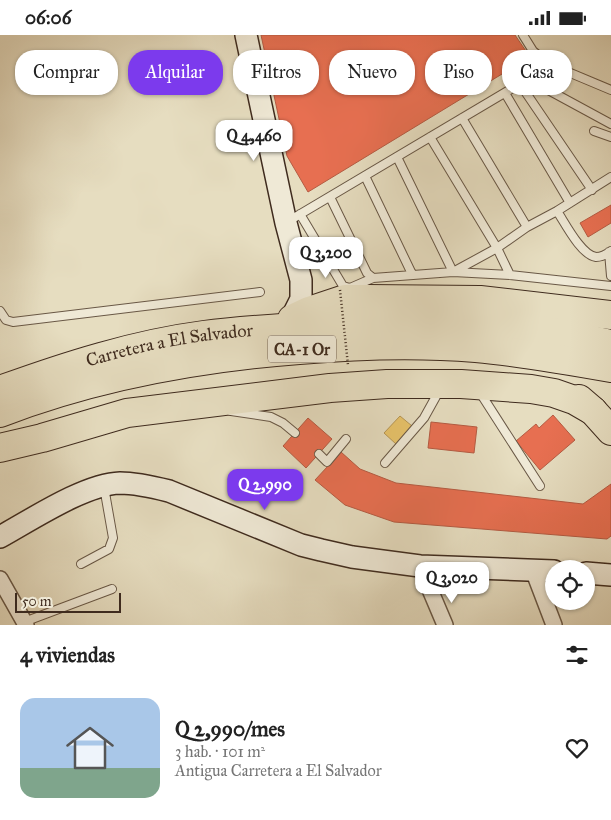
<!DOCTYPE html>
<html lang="es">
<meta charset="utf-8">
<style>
:root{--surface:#fff;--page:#f2f2f2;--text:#222;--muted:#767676;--line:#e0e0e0;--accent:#7c3aed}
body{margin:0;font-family:"IM FELL Great Primer",serif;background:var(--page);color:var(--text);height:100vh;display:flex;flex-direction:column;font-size:19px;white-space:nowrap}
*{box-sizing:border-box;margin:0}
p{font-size:16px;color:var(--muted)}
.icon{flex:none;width:28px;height:28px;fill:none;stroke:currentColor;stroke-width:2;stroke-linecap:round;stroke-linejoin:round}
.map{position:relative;height:590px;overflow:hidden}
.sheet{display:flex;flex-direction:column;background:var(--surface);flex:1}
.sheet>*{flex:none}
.banner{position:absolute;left:15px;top:15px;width:581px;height:45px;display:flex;gap:10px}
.fabs{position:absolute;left:545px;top:525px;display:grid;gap:10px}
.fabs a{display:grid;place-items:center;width:50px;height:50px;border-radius:50%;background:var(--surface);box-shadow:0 1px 4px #0004;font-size:25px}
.scale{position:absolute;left:15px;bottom:12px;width:106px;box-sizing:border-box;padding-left:5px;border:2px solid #3f2b1e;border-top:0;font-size:14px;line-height:18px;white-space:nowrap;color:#3f2b1e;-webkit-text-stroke:4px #efe9d6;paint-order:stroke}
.price{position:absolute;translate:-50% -42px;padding:0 11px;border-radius:10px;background:#fff;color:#222;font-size:16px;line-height:32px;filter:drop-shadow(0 1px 2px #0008)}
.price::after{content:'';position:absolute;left:50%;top:30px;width:15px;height:11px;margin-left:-8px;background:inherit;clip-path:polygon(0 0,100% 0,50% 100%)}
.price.selected{background:var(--accent);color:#fff}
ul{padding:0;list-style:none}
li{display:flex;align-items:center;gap:15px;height:125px;padding:0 20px}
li+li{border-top:1px solid var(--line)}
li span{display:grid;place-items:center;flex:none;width:140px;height:100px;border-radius:15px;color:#555}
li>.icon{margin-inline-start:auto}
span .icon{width:60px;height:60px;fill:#fffc;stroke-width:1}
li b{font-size:21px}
h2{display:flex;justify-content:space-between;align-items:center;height:60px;padding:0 20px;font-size:21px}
.pill{padding:0 18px;border-radius:20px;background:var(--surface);box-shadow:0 1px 4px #0004;font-size:18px;line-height:45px}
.pill.selected{background:var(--accent);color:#fff}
.status{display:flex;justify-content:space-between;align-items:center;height:35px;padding:0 25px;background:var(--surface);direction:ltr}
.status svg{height:14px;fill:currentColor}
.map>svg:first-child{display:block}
.homes{fill:#e9c46a;stroke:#b69653}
.shops{fill:#e76f51;stroke:#b55b42}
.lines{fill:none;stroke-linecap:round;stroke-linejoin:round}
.lane-casing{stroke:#695846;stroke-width:10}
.street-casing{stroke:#695846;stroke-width:18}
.secondary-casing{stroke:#3f2b1e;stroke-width:24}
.highway-casing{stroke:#3f2b1e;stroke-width:30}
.lane{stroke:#efe9d6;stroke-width:8}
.street{stroke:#efe9d6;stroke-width:15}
.secondary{stroke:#efe9d6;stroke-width:21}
.highway{stroke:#e6ddc0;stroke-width:28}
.path-bridge{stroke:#3f2b1e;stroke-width:2.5;stroke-dasharray:1 2.5;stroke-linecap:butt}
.labels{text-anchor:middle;stroke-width:5;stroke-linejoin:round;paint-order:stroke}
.shield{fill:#efe9d6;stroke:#746455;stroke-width:1}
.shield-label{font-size:16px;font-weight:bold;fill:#3f2b1e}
.street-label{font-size:18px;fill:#3f2b1e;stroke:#efe9d6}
</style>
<div class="status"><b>06:06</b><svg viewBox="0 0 49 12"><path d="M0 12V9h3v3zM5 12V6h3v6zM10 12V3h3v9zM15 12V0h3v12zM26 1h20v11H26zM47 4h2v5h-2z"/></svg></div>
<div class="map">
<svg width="611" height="590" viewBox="0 0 611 590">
<rect width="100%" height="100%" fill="#e6ddc0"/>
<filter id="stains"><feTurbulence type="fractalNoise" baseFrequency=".004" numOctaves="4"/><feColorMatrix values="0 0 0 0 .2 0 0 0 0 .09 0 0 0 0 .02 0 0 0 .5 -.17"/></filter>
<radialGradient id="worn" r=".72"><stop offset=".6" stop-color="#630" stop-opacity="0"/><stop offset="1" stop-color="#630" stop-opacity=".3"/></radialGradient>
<path class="homes" d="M400,381L412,391L396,409L384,398Z"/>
<path class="shops" d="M261,0H515L530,22L308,157L287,121Z
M611,170V188L588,202L580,188Z
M553,380L575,405L540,435L516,406L536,389L539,393Z
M308,383L332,404L306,433L283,411Z
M431,387L477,392L474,418L428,413Z
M341,417L360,434L396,448L583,469L611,449V501L607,504L394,487L345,470L315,445Z"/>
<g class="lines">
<defs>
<path id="lane" d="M523,0L533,16L549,29L611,55
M528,44L611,89
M520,49L592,155
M505,58L570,168
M462,83L527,192
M594,96L611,102
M430,102L497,213L510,240
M397,122L453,237L497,213L527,192L557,176L611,142
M365,141L412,239
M330,162L367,238L373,243L453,237L510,240L611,251
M557,176C565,188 581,220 596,222C601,222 607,219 611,216
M300,179L343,251L350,253L373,243
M287,187L538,38L549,29
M609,217L611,241
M0,276L6,285L13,287L260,257
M479,356L540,451
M231,376L271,382L283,388L295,398
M319,419L327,427L346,404
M385,428L424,383L439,356
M81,529L109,514L113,503L104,452
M24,587L112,554"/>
<path id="street" d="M420,531L445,590
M533,535L554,590
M0,544L26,590"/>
<path id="secondary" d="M246,0L286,188L301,245V264L291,284
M0,502C31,485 85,449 120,448C136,448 153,452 169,456L301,510L321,515L352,522L420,531L554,536
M586,538L611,540"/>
<g id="highway">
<path d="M292,284L309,276L345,264H367L480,265L611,280"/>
<path id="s1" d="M0,355C66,331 135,309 204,300C243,295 283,293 322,290C363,287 405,282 446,284C502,287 557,297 611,309"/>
<path d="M579,364L593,376L611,396"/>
<path d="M0,378C96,341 196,323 299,315C357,310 417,308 476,313C521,317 566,325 611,333"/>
<path d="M0,413L42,403L127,378L330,353L387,349H461L531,354L554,358L574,365L593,376"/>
</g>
</defs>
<use href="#lane" class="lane-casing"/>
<use href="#street" class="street-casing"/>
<use href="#secondary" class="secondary-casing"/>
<use href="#highway" class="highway-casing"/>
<use href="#lane" class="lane"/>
<use href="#street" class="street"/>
<use href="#secondary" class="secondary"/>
<use href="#highway" class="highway"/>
<path class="path-bridge" d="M340,255L348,330"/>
</g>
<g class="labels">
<rect class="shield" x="268" y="300.5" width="68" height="27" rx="4"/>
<g class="shield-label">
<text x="302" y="320">CA-1 Or</text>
</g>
<g class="street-label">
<text dy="6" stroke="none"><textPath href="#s1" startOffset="176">Carretera a El Salvador</textPath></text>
</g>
</g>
<rect width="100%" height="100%" filter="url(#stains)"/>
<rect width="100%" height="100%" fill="url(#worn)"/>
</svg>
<div class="fabs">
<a><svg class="icon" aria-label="locate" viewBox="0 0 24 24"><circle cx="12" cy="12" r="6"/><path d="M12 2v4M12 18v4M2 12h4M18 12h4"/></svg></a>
</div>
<div class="scale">50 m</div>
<b class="price" style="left:254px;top:127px">Q 4,460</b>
<b class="price" style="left:326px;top:244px">Q 3,200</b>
<b class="price selected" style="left:265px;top:476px">Q 2,990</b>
<b class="price" style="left:452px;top:569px">Q 3,020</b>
<div class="banner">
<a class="pill">Comprar</a>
<a class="pill selected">Alquilar</a>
<a class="pill">Filtros</a>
<a class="pill">Nuevo</a>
<a class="pill">Piso</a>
<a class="pill">Casa</a>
</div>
</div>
<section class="sheet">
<h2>4 viviendas<svg class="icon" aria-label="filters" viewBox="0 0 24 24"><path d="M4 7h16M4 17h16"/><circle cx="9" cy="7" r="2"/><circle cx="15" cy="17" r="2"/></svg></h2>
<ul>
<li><span style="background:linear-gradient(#a9c7e8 70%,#7fa58c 0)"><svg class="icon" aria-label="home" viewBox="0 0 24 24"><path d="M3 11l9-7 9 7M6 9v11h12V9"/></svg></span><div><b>Q 2,990/mes</b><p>3 hab. · 101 m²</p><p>Antigua Carretera a El Salvador</p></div><svg class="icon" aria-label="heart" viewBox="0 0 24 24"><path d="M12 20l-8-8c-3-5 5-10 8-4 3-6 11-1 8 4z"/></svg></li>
</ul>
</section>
